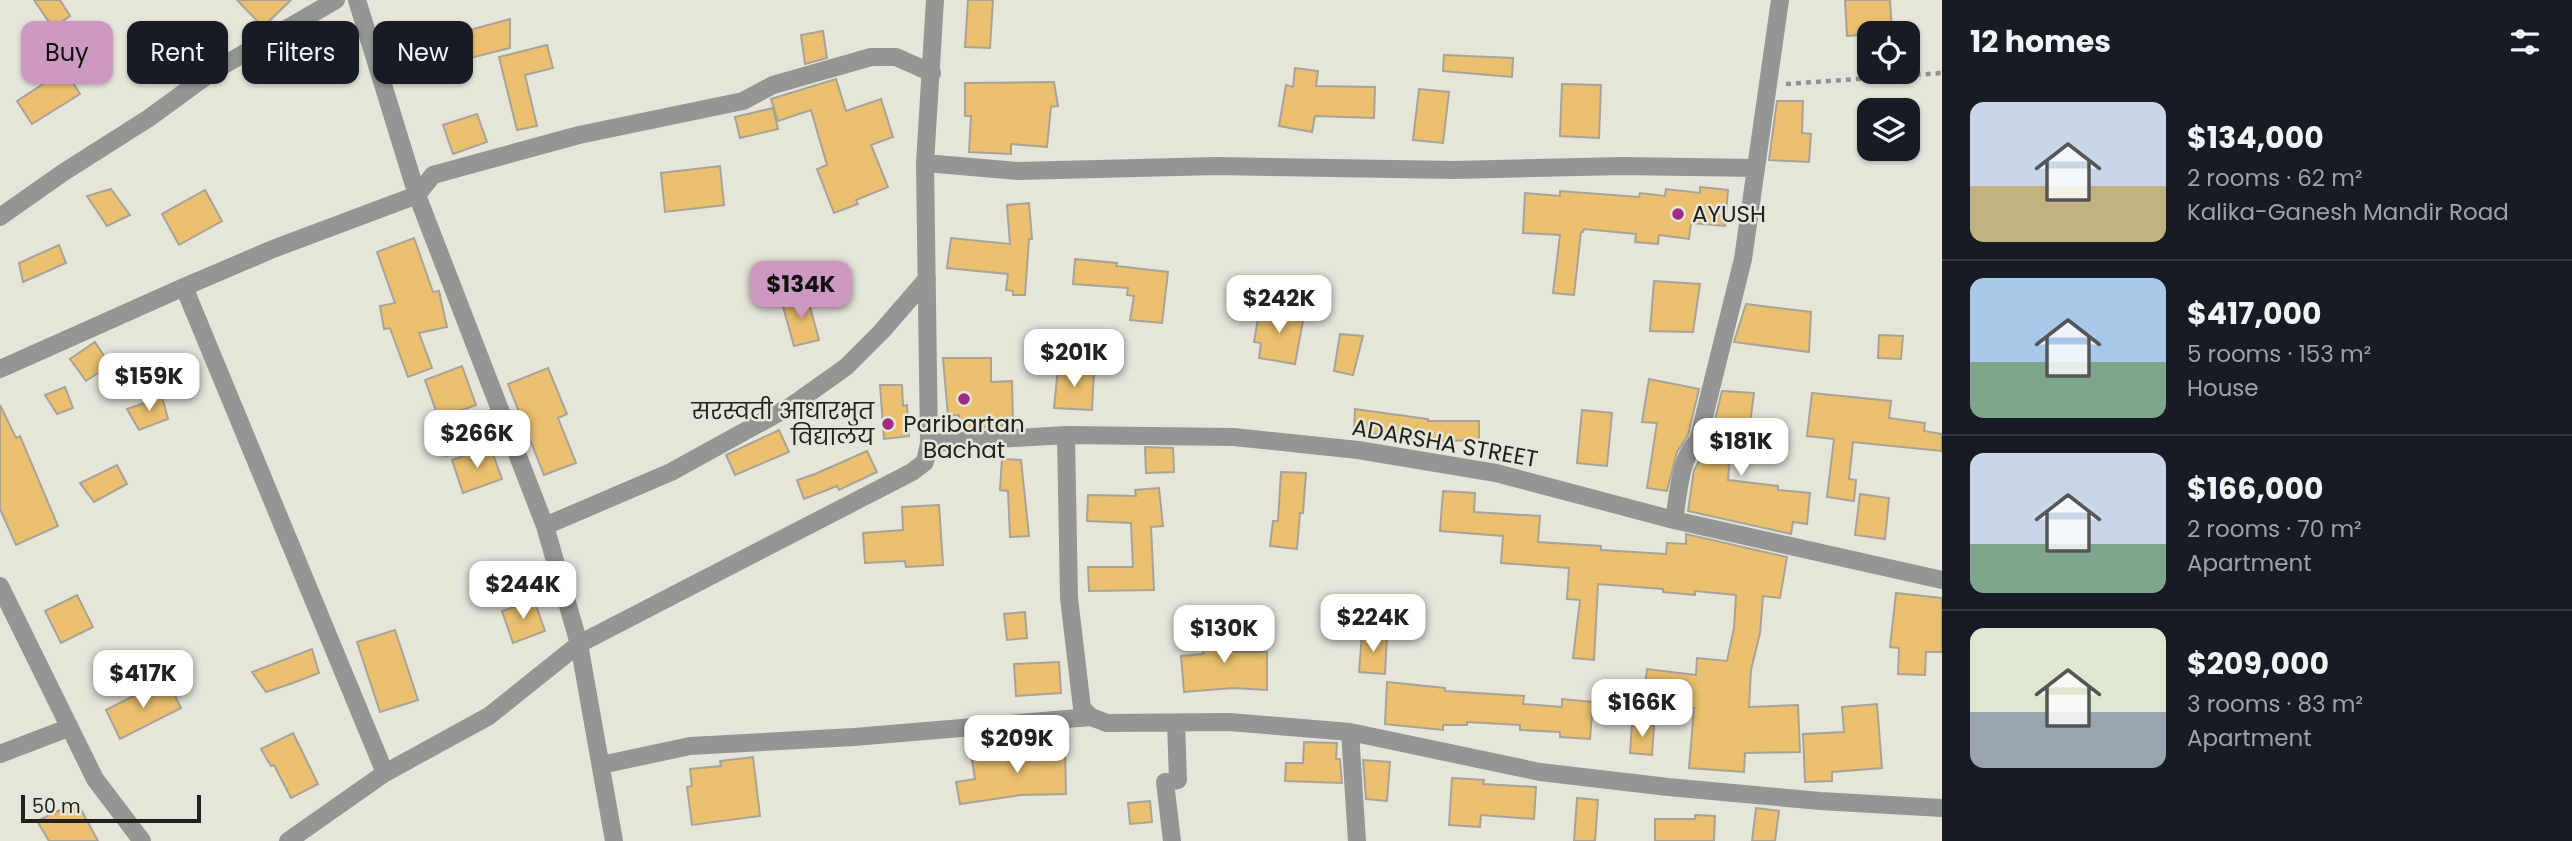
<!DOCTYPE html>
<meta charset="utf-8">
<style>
:root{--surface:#171b24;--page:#20242c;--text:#f1f3f6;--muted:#9ea1a6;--line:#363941;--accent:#cd99c3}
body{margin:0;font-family:Poppins,"Noto Sans Devanagari",sans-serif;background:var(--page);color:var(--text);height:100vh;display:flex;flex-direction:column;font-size:26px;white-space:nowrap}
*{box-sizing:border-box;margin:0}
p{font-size:23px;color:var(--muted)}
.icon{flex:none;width:38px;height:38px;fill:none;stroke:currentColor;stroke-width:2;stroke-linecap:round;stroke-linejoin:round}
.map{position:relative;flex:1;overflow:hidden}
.drawer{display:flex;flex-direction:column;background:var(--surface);width:630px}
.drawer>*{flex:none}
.guide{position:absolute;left:21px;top:21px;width:665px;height:63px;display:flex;gap:14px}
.fabs{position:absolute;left:1857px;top:21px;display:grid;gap:14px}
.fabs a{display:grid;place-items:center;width:63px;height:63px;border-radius:14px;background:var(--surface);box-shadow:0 2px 5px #0004;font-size:35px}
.scale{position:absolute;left:21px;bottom:18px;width:180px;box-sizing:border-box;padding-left:7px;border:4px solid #21211d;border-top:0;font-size:19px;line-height:24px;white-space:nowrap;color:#21211d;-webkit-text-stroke:5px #e5e5da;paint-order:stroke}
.price{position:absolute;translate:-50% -60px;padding:0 16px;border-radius:14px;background:#fff;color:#222;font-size:23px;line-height:46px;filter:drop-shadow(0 2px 4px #0008)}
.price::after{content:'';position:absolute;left:50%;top:42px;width:21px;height:16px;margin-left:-10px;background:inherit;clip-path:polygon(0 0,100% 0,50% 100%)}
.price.on{background:var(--accent);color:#111}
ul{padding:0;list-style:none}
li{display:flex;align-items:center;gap:21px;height:175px;padding:0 28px}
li+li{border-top:2px solid var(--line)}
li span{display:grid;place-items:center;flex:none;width:196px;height:140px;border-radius:14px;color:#555}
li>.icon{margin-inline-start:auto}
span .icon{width:84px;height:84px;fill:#fffc;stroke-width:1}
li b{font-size:30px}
h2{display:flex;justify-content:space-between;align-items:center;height:84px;padding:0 28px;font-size:30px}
.tag{padding:0 24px;border-radius:14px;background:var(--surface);box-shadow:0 2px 5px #0004;font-size:24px;line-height:63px}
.tag.on{background:var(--accent);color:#111}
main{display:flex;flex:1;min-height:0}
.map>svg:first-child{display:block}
.building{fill:#eac06e;stroke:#a8a298;stroke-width:2}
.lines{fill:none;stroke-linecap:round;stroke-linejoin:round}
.path{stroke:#93938b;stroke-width:4.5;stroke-dasharray:5 5;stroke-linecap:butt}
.minor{stroke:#939692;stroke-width:18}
.poi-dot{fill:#a22c85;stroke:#e5e5da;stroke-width:2.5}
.labels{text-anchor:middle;stroke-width:5;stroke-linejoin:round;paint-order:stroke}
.poi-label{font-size:23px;fill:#21211d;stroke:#e5e5da;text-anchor:start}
.street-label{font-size:23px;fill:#21211d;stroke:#e5e5da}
</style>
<main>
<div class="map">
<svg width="1942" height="841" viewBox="0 0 1942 841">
<rect width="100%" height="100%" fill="#e5e5da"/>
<path class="building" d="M34,0H60L70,16L53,28Z
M237,0H291L263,27Z
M968,0H993L990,48L965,47Z
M1845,0H1890L1892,33L1847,36Z
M510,19V48L407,74L400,49Z
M823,31L827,58L805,64L801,35Z
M547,45L553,68L525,75L537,126L517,130L499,57Z
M1444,55L1513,58L1512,77L1443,71Z
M1295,68L1318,71L1316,86L1375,87L1374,118L1315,116L1312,132L1279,126L1286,85L1293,87Z
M65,70L80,94L32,124L17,101Z
M836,79L846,111L881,99L893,137L871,145L888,187L856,200L858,204L834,213L817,169L827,165L811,110L778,121L771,99Z
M1054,82L1058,106L1051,107L1047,147L1011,144V154L969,152L971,116H965V83Z
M1562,84L1601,85L1599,138L1560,136Z
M1419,89L1449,92L1443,143L1413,140Z
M1777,101H1803L1802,133L1811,134L1809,162L1769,160Z
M773,108L778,129L740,138L735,117Z
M477,114L487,142L453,154L443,125Z
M720,166L724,205L665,212L661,173Z
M1700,187L1728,190L1725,226L1691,223L1689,239L1659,235L1658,244L1635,242L1636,234L1584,229L1583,232H1581L1574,295L1553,293L1560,235L1523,233L1525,193L1560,196V191L1639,197L1640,193L1665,196L1666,189L1700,193Z
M111,189L130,215L107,226L87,196Z
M205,190L222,221L179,245L162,214Z
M1029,203L1032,239H1029L1025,295H1013V291L1006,290L1008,274L947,268L951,238L1010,244L1007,205Z
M414,238L433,292L439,291L447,327L419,333L432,368L408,377L390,328L384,329L380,306L395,303L377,252Z
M59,245L66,263L23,282L19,263Z
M1075,259L1117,263L1116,266L1168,272L1162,323L1130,320L1134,296L1127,295L1128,288L1073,284Z
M1654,281L1700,284L1693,332L1650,331Z
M807,296L819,340L794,346L782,303Z
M1746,304L1811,312L1809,352L1734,342Z
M1260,307L1304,315L1295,364L1259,358L1261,343L1254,342Z
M1340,334L1363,336L1353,375L1334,371Z
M1879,335L1903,336L1901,359L1878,358Z
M95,342L110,365L86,381L70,359Z
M943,358H991V382L1012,381L1013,424L960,430L959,415L948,416Z
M462,366L476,405L439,419L425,380Z
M548,368L567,414L558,418L576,463L544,475L508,384Z
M1058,368L1094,370L1092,410L1054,408Z
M1649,379L1699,389L1688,435L1677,452L1667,491L1647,488L1657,423L1642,422Z
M880,385H902L903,406L907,405L909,436L884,439Z
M65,387L73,408L57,414L45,395Z
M1722,391L1754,393L1749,432L1732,430L1728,480L1778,486V490L1810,493L1807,524L1793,522L1791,534L1688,511L1694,470L1709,444Z
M1812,393L1891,401L1889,418L1925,423L1924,431L1942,434V451L1853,442L1849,479L1856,480L1854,501L1827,497L1834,439L1807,436Z
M162,397L168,419L139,430L127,409Z
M0,405L16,438L20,436L58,526L16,545L0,509Z
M1355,409L1428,419V421H1479V440L1435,441L1354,431Z
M1582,410L1612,413L1607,466L1577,463Z
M456,426L464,450L446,456L438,432Z
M779,430L789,452L735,475L726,455Z
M490,446L502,479L463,493L452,460Z
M1145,447L1173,448L1174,472L1146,473Z
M867,451L877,472L839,490L837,486L804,499L797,480L815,474Z
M1002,459L1021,460L1029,536L1010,537L1008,491L1000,490Z
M117,465L127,484L94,502L80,483Z
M1281,472L1306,473L1303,513H1300L1297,549L1270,546L1273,521H1278Z
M1159,488L1163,526L1151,527L1154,590L1089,591L1088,567H1133L1131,523L1087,521L1088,495L1136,496L1135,490Z
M1443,491L1475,493L1474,512L1540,516L1538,542L1601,546V550L1666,554L1667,543L1686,544V534L1787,557L1780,598L1763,596L1760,633L1751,670L1749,707L1798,705L1800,752L1745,753L1744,772L1689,768L1694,708L1643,703L1647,669L1696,675L1697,658L1727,661L1734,628L1736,595L1695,591V595L1663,592V589L1598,584L1594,660L1573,658L1580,600L1567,599L1569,568L1501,563L1503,536L1440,531Z
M1860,494L1889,498L1885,539L1855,535Z
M939,505L943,565L906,567L905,561L865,563L863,533L903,530L902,507Z
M537,564L547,589L517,599L504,576Z
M1896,593L1942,598V652H1926L1925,675L1898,674L1899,648L1890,647Z
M77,595L93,627L61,643L45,611Z
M534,600L545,631L513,643L502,611Z
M1025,612L1027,638L1007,640L1004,614Z
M1206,625L1236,627L1234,652H1267V690L1233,688L1184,692L1181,656L1203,654Z
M395,630L418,700L380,712L357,642Z
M1362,634L1387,636L1385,674L1359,672Z
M312,649L319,673L293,683L266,692L252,672Z
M1059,662L1061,693L1016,696L1014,664Z
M168,681L181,708L120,739L106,710L141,692L142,694Z
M1387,682L1445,688V691L1524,696L1523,704L1562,707V699L1593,702L1590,739L1560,737V732L1520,730V725L1467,722V725H1443V730L1385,724Z
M1877,704L1882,768L1832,772V781L1805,782L1803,734L1844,732L1842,707Z
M1632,724L1654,726L1652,755L1630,753Z
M293,733L318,784L291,798L274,765L271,766L261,749Z
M1304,742L1337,743L1336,759H1340L1342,783L1285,781L1286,763H1303Z
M1035,745H1065L1066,794L1021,795L960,804L956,782L975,779L972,760L1035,751Z
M753,757L760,816L692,825L687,787L692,786L690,769L721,766L720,761Z
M1363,760L1390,762L1387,801L1366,799Z
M1452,778L1484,780L1483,784L1536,787L1534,819L1481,815L1480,827L1449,825Z
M1577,798L1598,800L1595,841H1574Z
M1150,801L1152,822L1130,824L1128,803Z
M77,802L98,841H49L37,821Z
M1756,808L1779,811L1775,841H1752Z
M1695,815L1715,816L1714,841H1655V819H1695Z"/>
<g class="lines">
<path class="path" d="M1786,84L1942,73"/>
<path class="minor" d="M357,0L417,195L545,526L579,644L614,841
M925,163L1018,171L1217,166L1454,170L1622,166L1756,168
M0,217L64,172L149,118L212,72L336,0
M184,287L385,773
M0,369L184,287L273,249L417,195L433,175L579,135L743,101L773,85L871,57H896L932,73
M1066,435L1069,598L1082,708L1091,717L1107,723L1229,722L1350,732L1540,772L1668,787L1820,801L1942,808
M929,443L1066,435L1234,437L1358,450L1496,473L1674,520L1942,580
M1674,520C1678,498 1680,455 1698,441L1743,259L1780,0
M545,526L671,472L791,406L846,367L882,331L927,279
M0,586L95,779L142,841
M1350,732L1357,841
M0,754L68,728
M601,765L690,746L854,737L1091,717
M288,841L385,773L489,716L579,644L912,472L925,462L929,443L925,163L935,0
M1172,841L1165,782L1178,780L1176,723"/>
</g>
<g class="poi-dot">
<circle cx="1678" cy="214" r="7"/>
<circle cx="964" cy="399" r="7"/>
<circle cx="888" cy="424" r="7"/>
</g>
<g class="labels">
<g class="poi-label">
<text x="1692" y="222">AYUSH</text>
<text x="874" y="419" text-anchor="end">सरस्वती आधारभुत<tspan x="874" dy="26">विद्यालय</tspan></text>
<text x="964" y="432" text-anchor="middle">Paribartan<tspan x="964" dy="26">Bachat</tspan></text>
</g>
<g class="street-label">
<text transform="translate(1445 443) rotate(10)" y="8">ADARSHA STREET</text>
</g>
</g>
</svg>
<div class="fabs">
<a><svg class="icon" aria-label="locate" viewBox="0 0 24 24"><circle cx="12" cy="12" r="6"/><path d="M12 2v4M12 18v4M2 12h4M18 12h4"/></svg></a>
<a><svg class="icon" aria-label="layers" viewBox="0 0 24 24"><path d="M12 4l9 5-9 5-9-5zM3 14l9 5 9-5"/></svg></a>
</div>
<div class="scale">50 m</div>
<b class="price on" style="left:801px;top:321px">$134K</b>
<b class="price" style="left:1279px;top:335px">$242K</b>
<b class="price" style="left:1074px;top:389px">$201K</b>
<b class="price" style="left:149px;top:413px">$159K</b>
<b class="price" style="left:477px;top:470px">$266K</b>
<b class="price" style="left:1741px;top:478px">$181K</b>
<b class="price" style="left:523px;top:621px">$244K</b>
<b class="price" style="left:1373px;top:654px">$224K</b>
<b class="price" style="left:1224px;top:665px">$130K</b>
<b class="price" style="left:143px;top:710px">$417K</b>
<b class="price" style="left:1642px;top:739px">$166K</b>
<b class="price" style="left:1017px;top:775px">$209K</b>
<div class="guide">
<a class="tag on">Buy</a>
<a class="tag">Rent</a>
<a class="tag">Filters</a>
<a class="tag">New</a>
</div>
</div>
<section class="drawer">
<h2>12 homes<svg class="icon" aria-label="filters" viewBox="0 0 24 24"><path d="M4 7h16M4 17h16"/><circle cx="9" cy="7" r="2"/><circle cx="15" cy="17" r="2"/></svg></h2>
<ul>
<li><span style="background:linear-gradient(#c9d6e8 60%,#c2b280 0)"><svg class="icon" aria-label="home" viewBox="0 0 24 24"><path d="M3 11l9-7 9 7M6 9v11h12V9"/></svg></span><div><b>$134,000</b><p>2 rooms · 62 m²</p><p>Kalika-Ganesh Mandir Road</p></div></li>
<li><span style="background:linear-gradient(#a9c7e8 60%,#7fa58c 0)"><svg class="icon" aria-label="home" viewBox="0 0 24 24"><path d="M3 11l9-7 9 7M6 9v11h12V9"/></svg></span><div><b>$417,000</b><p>5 rooms · 153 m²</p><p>House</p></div></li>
<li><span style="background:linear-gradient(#c9d6e8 65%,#7fa58c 0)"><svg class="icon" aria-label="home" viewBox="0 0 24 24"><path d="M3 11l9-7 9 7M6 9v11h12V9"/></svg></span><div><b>$166,000</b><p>2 rooms · 70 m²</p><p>Apartment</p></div></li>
<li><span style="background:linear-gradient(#dfe7d0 60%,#9aa5b1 0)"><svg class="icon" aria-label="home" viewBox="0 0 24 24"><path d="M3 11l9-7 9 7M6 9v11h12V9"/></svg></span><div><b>$209,000</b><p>3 rooms · 83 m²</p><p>Apartment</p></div></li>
</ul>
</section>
</main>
